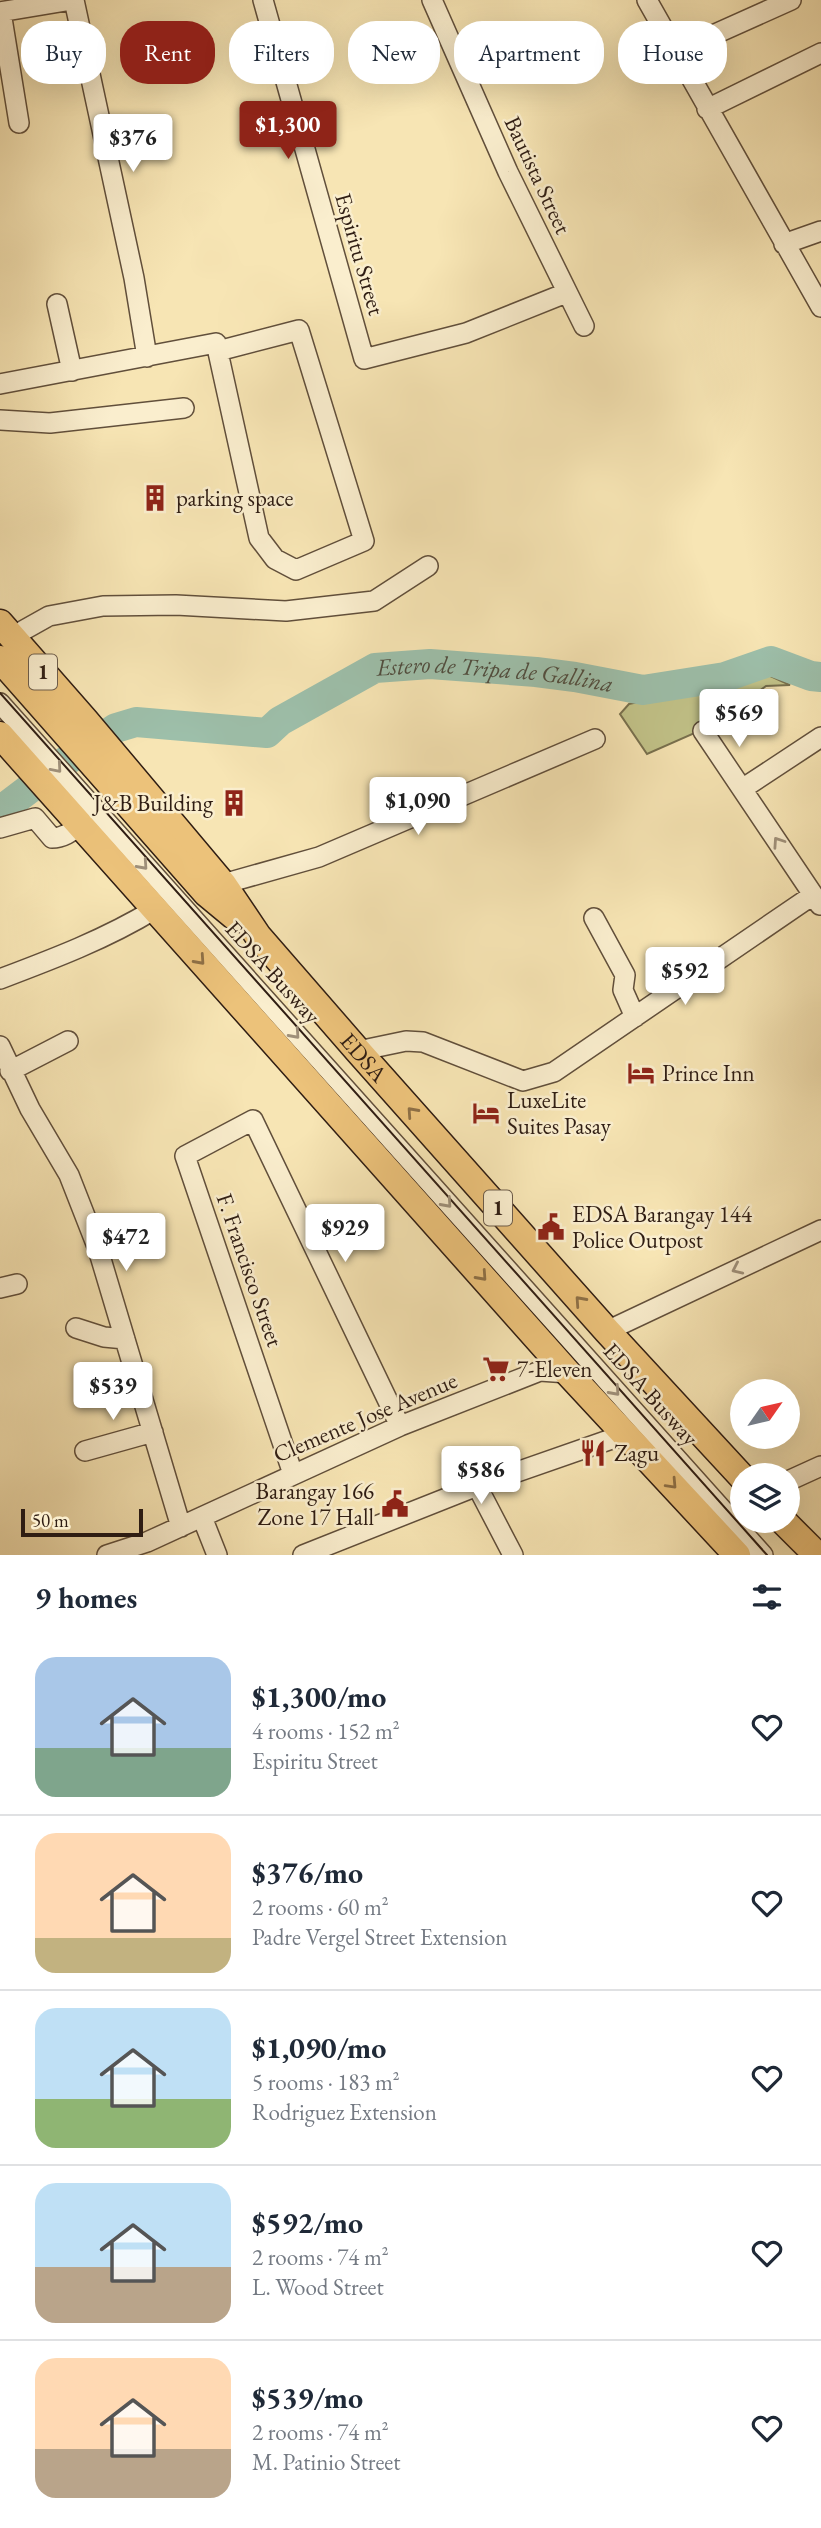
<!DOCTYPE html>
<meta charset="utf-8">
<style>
:root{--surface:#fff;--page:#f2f2f3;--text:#1f2937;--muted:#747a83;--line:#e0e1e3;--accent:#8f2418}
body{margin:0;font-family:"EB Garamond",serif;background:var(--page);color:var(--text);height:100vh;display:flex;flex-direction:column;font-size:26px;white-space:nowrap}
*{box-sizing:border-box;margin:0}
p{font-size:23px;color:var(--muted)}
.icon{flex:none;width:38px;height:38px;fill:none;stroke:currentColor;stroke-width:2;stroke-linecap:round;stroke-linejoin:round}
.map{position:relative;height:1555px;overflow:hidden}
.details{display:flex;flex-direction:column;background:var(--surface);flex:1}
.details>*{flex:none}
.hud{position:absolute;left:21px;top:21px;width:780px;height:63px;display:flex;gap:14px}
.needle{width:46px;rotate:56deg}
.tools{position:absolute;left:730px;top:1379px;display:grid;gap:14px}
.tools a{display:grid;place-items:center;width:70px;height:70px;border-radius:50%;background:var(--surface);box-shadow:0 7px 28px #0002;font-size:35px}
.scale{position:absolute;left:21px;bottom:18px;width:122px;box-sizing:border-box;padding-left:7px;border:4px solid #2f1d13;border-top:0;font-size:19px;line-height:24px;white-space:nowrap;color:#2f1d13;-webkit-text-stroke:5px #faeece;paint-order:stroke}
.price{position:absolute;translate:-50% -60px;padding:0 16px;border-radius:7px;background:#fff;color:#222;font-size:23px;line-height:46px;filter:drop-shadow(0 2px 4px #0008)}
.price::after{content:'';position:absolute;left:50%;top:42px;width:21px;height:16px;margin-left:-10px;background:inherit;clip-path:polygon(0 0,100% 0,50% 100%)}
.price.active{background:var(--accent);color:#fff}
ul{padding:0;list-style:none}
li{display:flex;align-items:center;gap:21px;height:175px;padding:0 35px}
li+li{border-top:2px solid var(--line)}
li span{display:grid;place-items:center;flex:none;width:196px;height:140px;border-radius:21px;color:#555}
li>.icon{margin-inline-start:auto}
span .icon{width:84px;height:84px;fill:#fffc;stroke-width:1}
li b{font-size:30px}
h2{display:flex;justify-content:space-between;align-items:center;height:84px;padding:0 35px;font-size:30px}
.pill{padding:0 24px;border-radius:28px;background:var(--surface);box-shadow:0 7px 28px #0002;font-size:24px;line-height:63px}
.pill.active{background:var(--accent);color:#fff}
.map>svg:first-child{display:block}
.green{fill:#c2c389;stroke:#78704e;stroke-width:2}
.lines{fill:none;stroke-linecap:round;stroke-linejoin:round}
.river{stroke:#9dbfaa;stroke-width:30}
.minor-casing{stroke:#614f3b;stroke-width:22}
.highway-casing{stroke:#2f1d13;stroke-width:29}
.minor{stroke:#faeece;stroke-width:19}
.highway{stroke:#ecc27a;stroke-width:26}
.tram{stroke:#2f1d13;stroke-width:2}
.oneway{stroke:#9f907a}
.oneway2{stroke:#8e7046}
.labels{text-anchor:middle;stroke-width:5;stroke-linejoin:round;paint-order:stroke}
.shield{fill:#faeece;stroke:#6c5c4b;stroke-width:2}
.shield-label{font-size:21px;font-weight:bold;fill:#2f1d13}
.street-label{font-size:23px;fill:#2f1d13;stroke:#faeece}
.poi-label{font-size:23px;fill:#2f1d13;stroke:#faeece;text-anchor:start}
.water-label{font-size:24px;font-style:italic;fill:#504e40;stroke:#faeece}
</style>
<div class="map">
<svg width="821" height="1555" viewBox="0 0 821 1555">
<rect width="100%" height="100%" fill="#f7e5b4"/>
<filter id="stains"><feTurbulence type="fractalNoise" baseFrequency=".00286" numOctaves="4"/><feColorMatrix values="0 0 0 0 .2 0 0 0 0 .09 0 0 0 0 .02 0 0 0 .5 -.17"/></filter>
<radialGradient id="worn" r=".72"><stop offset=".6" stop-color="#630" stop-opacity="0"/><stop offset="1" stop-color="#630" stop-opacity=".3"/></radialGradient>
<path class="green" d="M766,674L790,685L766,686L713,725L647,754L620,714L629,704Z"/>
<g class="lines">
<path class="river" id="s1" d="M0,811L66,761L116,728L136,722L267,733L280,721L375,668L430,664L536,672L575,677L643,690L725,677L771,661L811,676L821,677"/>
<defs>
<path id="minor" d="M74,0L134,278L147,357
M263,0L364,359L466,333L566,293
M432,0L508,172L584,326
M647,0L821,307
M0,12L72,0
M1,12L19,123
M675,52L791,0
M707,109L821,53
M784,244L821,231
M57,304L72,371
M0,384L216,343L259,538L275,559L296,570L364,541L299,330L218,351
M0,420L50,423L184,408
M14,639L24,630L49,616L103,606L176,605L286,611L374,601L428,566
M0,703L763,1555
M703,731L820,905
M742,789L821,737
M0,828L35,818L52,838C63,838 71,832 79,826
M223,884L319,857L595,739
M594,918L625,975L623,990L635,1017
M0,979C53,959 106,939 155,909
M0,1046L30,1109L69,1175L98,1249L181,1527
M358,1051L406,1041L423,1042L523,1081L554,1072L813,895
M10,1071L68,1041
M0,1288L17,1284
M76,1328L104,1337L125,1339
M607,1331L821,1230
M85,1451L153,1432
M293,1474L185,1156L253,1120L400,1426
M788,1481L821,1466
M477,1486L513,1555
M202,1517L217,1555
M107,1555L147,1542L400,1426L540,1371L568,1373
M303,1555L477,1486L626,1434"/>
<g id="highway">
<path id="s2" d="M0,623L85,720L223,884L258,936L358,1051L607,1331L742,1477"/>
<path d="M0,659L206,893L235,917"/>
<path d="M0,735L568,1373L737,1555"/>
<path d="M783,1521L817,1555"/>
</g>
</defs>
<use href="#minor" class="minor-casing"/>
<use href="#highway" class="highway-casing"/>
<use href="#minor" class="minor"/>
<use href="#highway" class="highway"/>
<path class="tram" d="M0,693L767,1555"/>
</g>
<defs><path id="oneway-chevron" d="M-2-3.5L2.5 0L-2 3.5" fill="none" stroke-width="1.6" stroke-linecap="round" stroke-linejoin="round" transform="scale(1.75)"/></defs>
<g class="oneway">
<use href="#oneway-chevron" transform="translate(57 768) rotate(49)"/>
<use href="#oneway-chevron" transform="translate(778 842) rotate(-124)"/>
<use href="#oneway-chevron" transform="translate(143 865) rotate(48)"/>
<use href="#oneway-chevron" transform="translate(295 1034) rotate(48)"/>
<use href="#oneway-chevron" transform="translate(447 1203) rotate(48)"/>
<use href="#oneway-chevron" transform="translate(737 1269) rotate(155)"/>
<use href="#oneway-chevron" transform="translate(615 1391) rotate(48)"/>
</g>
<g class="oneway2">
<use href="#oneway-chevron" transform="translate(200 960) rotate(48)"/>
<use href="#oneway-chevron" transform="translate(412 1112) rotate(-132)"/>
<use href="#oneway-chevron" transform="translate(482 1276) rotate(48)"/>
<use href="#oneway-chevron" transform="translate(580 1301) rotate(-132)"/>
<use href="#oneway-chevron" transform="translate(672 1484) rotate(47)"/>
</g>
<defs>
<symbol id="building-bare" viewBox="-9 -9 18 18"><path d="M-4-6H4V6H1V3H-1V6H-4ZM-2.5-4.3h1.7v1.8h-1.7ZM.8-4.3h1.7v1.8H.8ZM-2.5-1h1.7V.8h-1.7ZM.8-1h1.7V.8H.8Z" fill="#8f2418" stroke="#faeece" stroke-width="2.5" paint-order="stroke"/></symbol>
<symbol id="hotel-bare" viewBox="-9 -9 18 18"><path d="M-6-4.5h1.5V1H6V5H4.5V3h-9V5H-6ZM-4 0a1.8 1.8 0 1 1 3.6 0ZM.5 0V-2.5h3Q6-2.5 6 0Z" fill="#8f2418" stroke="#faeece" stroke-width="2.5" paint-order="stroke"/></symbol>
<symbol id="civic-bare" viewBox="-9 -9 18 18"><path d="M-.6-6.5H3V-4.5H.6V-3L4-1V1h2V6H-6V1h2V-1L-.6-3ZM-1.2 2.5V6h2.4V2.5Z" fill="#8f2418" stroke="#faeece" stroke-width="2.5" paint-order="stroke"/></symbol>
<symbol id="supermarket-bare" viewBox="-9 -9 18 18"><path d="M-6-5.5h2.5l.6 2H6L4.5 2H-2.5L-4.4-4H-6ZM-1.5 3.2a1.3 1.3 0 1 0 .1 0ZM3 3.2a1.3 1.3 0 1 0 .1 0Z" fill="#8f2418" stroke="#faeece" stroke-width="2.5" paint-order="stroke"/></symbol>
<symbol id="restaurant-bare" viewBox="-9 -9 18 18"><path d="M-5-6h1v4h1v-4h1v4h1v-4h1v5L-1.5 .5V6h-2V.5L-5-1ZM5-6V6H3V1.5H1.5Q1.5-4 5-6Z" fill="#8f2418" stroke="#faeece" stroke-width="2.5" paint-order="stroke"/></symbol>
</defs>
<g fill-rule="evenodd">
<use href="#building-bare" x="136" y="479" width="38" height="38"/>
<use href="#building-bare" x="215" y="784" width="38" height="38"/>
<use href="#hotel-bare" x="622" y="1054" width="38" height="38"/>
<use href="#hotel-bare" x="467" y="1094" width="38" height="38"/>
<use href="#civic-bare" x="532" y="1208" width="38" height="38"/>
<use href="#supermarket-bare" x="477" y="1350" width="38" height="38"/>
<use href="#restaurant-bare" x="574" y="1434" width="38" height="38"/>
<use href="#civic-bare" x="376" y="1485" width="38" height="38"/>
</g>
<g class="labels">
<g class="shield">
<rect x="29" y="654.5" width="28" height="35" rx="5"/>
<rect x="484" y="1190.5" width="28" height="35" rx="5"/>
</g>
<g class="shield-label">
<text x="43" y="679">1</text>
<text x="498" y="1215">1</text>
</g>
<g class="street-label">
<text transform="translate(538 175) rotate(65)" y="8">Bautista Street</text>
<text transform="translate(360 254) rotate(74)" y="8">Espiritu Street</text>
<text transform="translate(273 972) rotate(48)" y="8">EDSA Busway</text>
<text dy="8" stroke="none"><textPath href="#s2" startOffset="567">EDSA</textPath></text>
<text transform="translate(250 1270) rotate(71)" y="8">F. Francisco Street</text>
<text transform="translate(651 1394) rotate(48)" y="8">EDSA Busway</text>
<text transform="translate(365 1417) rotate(-23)" y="8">Clemente Jose Avenue</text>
</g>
<g class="poi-label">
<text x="176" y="506">parking space</text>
<text x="213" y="811" text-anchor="end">J&amp;B Building</text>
<text x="662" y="1081">Prince Inn</text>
<text x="507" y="1108">LuxeLite<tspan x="507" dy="26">Suites Pasay</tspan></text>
<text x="572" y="1222">EDSA Barangay 144<tspan x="572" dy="26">Police Outpost</tspan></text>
<text x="517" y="1377">7-Eleven</text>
<text x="614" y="1461">Zagu</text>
<text x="374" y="1499" text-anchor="end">Barangay 166<tspan x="374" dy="26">Zone 17 Hall</tspan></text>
</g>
<g class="water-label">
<text dy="8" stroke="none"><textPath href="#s1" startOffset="542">Estero de Tripa de Gallina</textPath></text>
</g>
</g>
<rect width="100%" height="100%" filter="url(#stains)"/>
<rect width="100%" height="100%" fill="url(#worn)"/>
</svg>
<div class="tools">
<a><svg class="needle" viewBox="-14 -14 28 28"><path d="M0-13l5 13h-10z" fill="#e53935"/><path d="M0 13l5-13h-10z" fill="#747a83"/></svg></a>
<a><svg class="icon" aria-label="layers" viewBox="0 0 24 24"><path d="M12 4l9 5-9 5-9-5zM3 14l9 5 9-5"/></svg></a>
</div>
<div class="scale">50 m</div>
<b class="price active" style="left:288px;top:161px">$1,300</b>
<b class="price" style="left:133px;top:174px">$376</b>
<b class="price" style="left:739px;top:749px">$569</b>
<b class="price" style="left:418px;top:837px">$1,090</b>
<b class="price" style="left:685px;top:1007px">$592</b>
<b class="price" style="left:345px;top:1264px">$929</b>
<b class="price" style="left:126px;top:1273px">$472</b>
<b class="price" style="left:113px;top:1422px">$539</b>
<b class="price" style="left:481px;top:1506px">$586</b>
<div class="hud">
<a class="pill">Buy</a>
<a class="pill active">Rent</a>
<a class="pill">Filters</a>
<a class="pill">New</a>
<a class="pill">Apartment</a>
<a class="pill">House</a>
</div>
</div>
<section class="details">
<h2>9 homes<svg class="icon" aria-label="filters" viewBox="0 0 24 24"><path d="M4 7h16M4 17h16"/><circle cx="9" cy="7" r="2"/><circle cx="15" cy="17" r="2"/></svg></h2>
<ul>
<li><span style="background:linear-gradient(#a9c7e8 65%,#7fa58c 0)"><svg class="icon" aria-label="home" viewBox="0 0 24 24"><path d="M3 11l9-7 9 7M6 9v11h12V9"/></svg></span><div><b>$1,300/mo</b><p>4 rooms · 152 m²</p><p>Espiritu Street</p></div><svg class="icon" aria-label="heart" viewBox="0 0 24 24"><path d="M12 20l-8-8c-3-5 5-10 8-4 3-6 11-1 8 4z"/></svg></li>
<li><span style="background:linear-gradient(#ffd9b3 75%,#c2b280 0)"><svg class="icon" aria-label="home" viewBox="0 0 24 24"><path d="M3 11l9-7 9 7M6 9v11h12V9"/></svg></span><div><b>$376/mo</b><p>2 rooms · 60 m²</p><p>Padre Vergel Street Extension</p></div><svg class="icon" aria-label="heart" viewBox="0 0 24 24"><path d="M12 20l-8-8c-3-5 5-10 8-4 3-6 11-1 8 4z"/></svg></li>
<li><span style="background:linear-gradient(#bfe0f5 65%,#8fb573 0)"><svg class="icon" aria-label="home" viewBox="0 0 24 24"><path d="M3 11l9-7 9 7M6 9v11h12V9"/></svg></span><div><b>$1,090/mo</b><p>5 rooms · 183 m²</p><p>Rodriguez Extension</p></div><svg class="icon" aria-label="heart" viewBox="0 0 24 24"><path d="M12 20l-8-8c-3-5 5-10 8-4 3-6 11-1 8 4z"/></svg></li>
<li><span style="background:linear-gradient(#bfe0f5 60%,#b9a48a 0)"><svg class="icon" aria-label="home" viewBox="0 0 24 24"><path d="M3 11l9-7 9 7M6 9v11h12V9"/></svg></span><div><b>$592/mo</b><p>2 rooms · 74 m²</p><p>L. Wood Street</p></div><svg class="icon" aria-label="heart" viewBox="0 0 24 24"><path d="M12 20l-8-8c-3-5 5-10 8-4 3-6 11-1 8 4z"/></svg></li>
<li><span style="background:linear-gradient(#ffd9b3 65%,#b9a48a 0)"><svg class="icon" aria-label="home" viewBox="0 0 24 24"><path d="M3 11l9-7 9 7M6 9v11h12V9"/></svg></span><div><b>$539/mo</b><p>2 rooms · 74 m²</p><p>M. Patinio Street</p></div><svg class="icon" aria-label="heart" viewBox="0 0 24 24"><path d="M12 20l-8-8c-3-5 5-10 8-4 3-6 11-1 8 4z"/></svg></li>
</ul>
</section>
